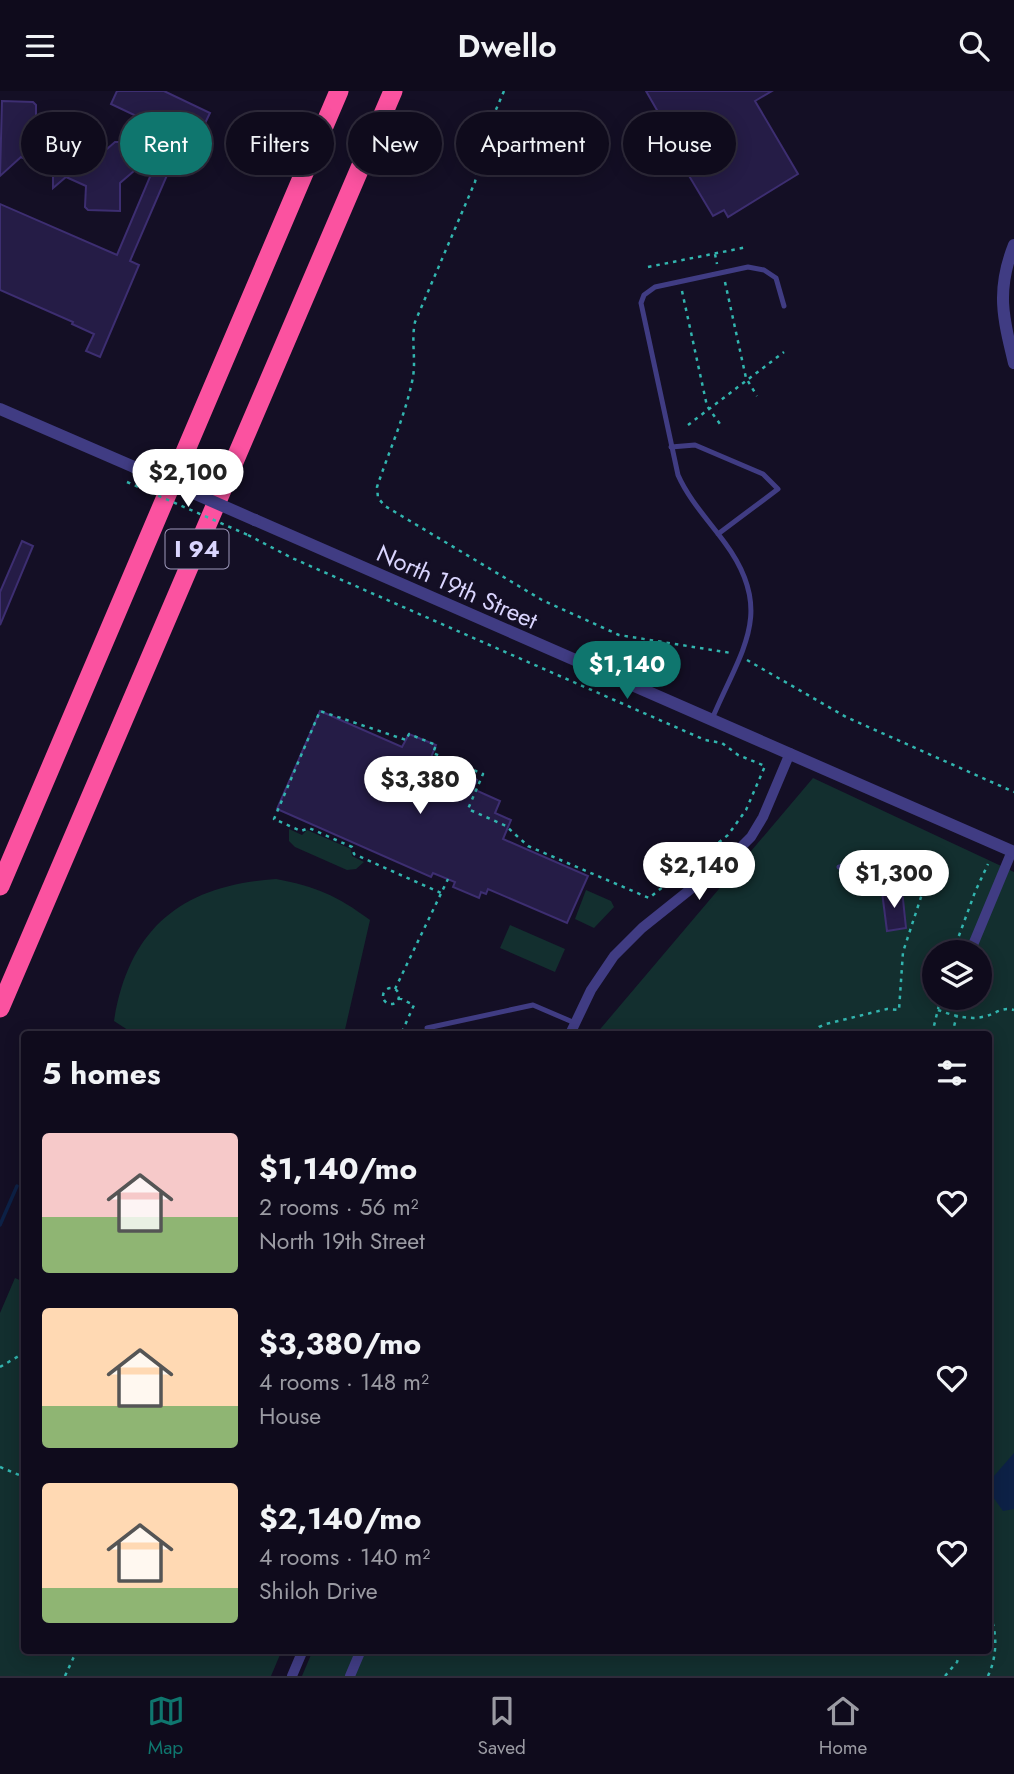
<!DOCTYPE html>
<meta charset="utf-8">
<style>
:root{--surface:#0f0b1c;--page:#1d1929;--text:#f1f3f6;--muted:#9b9ba3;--line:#2f2b3b;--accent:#0f766e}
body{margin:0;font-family:Jost,sans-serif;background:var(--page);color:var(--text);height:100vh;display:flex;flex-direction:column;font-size:26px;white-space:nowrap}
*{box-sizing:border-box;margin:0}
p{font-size:23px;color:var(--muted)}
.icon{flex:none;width:38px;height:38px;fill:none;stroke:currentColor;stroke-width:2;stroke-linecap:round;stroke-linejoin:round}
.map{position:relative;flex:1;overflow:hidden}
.side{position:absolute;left:21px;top:940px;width:971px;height:623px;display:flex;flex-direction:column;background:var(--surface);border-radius:7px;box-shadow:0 4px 18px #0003,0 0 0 2px var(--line)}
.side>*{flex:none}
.banner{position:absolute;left:21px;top:21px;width:973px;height:63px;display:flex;gap:14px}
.controls{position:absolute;left:922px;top:849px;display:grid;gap:14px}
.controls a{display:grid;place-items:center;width:70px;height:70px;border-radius:50%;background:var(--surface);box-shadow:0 4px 18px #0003,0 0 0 2px var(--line);font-size:35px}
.price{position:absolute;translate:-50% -60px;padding:0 16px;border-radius:24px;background:#fff;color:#222;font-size:23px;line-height:46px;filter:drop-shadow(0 2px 4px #0008)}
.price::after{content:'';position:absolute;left:50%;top:42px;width:21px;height:16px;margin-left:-10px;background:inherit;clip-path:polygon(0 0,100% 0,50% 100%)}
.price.active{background:var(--accent);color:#fff}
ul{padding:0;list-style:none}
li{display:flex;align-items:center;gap:21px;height:175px;padding:0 21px}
li span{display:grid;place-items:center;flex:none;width:196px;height:140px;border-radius:7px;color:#555}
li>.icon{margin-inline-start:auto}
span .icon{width:84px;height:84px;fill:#fffc;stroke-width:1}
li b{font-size:30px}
h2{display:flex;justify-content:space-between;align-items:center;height:84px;padding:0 21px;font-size:30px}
.tag{padding:0 24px;border-radius:32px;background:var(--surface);box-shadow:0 4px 18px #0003,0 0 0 2px var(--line);font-size:24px;line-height:63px}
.tag.active{background:var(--accent);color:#fff}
header{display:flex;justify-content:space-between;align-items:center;height:91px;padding:0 21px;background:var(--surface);font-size:32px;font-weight:600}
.menu{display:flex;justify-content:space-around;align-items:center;height:98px;border-top:2px solid var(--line);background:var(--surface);font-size:19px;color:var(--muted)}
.menu a{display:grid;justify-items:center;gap:4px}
.menu .active{color:var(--accent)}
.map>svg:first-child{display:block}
.green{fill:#132f2f;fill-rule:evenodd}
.water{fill:#0d2146}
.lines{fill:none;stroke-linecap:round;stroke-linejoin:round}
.stream{stroke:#0d2146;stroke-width:3.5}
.building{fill:#251c46;stroke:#3d2e71;stroke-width:2}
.path{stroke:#32b5af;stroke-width:2.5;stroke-dasharray:3.5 5;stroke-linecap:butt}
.service{stroke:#403c83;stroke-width:5}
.minor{stroke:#403c83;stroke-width:10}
.tertiary{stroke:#403c83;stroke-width:12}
.motorway{stroke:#fb52a0;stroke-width:19}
.path-bridge{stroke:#32b5af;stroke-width:2.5;stroke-dasharray:3.5 5;stroke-linecap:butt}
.tertiary-bridge{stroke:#403c83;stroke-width:12}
.labels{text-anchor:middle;stroke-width:6;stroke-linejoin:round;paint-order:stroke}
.shield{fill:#140f25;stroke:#9f9abd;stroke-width:2}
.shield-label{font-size:23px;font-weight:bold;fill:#dad5fe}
.street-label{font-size:24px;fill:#dad5fe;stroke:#140f25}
</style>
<header><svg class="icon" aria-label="menu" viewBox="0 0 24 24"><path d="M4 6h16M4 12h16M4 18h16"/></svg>Dwello<svg class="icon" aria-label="search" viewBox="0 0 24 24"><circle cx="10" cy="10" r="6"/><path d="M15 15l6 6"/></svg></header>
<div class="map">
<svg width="1014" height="1585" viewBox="0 0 1014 1585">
<rect width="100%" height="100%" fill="#140f25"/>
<path class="green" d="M813,687L1014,781V1585H302L313,1559H989V943H596ZM934,861H980V906H934Z
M289,738L302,744L307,739L351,758L352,765L364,771L356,778L347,779L295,756L289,750Z
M276,788C317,796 336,804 370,829L344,943H134L114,930C129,836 183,794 276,788Z
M586,799L611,810L614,816L594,837L575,828Z
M510,834L565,858L555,881L500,857Z
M15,1187L24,1191V1559H282L271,1585H0V1222Z"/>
<path class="water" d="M1014,1362V1418L1003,1420L993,1406L994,1385Z"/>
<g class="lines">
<path class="stream" d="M0,1134L17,1095"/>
</g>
<path class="building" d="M117,0H164L210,22L195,53L111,13Z
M646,0H772L755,10L798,83L728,126L724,119L713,125L676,63L684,59L668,31L665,33Z
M2,10L33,11L36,14V35L100,64L115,51H120L141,74L120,92V120L88,119L85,116L86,95L66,86L53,97V81L21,66L0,85Z
M160,62L174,68L130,170L139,174L100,266L86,260L94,243L72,233L73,231L0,199V113L117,164Z
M22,450L33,455L0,534V501Z
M320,620L402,656L409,643L436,654L430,669L477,689L473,698L500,710L495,722L511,729L503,748L588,785L567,832L488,798L486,803L481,801L479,807L453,796L455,791L433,782L431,786L277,718Z
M902,799L906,837L887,840L882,801Z"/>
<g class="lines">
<path class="path" d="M504,0L486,42L475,91L415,231C411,250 416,267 413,286C406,323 389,360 377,396L378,407L385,415L542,509L619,544L731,562
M715,163L717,173
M648,176L747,156
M725,191L746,287L757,305
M682,200L707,315L720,333
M688,334L784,261
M248,444L292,467L705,649L722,652L738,664L765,675L746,719L728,744L649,807L528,755L506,735L468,718L483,683L433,662L436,654L409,643L406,649L320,620L274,728L301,740L309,737L352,756L354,763L441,802
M747,569L846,626L1014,701
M953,861L975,801L988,773
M383 905a8 8 0 1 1 16 0a8 8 0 1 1-16 0Z
M395,898L448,788
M399,907L414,914L401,943
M938,919C951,924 968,929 982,926C995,924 1001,915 1014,919
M814,943L819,936L826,933L887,918L899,919L903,861L922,803L897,792L900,782
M932,943L941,906
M952,943L957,924
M0,1276L24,1262
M0,1376L24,1386
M65,1585L77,1559
M945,1585L957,1571L961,1559
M988,1585C997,1566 998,1541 989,1522"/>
<path class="service" d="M671,356L695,354L763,383L778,398L718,443
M712,628C741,559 776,521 725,452C709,430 689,409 678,384L641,212L644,204L655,196L748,176L764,179L776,187L784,215
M839,776L895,770L909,777
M427,937L533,914L575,932"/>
<path class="minor" d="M970,861L1012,760
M570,943L591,899L614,865L642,837L732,765L751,746L763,726L790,662
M292,1585L303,1559
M350,1585L361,1559"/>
<path class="tertiary" d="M1014,154C996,199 1003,227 1014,272
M0,318L134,376
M255,429C508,541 761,651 1014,761"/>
<path class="motorway" d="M0,795L339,0
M0,917L393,0"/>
<path class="path-bridge" d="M127,391L248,444"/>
<path class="tertiary-bridge" d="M134,376L255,429"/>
</g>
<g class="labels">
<rect class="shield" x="165.5" y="438.5" width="63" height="39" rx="5"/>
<g class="shield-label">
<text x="197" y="466">I 94</text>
</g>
<g class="street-label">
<text transform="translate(457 496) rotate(24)" y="8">North 19th Street</text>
</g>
</g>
</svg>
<div class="controls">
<a><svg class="icon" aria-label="layers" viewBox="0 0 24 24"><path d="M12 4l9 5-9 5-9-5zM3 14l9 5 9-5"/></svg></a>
</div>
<b class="price" style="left:188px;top:418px">$2,100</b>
<b class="price active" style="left:627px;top:610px">$1,140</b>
<b class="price" style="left:420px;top:725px">$3,380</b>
<b class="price" style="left:699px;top:811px">$2,140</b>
<b class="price" style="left:894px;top:819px">$1,300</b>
<div class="banner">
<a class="tag">Buy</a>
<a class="tag active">Rent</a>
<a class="tag">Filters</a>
<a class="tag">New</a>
<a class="tag">Apartment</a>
<a class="tag">House</a>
</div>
<section class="side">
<h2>5 homes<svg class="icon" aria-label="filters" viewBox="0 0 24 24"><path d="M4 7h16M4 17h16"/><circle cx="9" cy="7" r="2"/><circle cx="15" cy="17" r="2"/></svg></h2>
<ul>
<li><span style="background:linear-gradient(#f6c9c9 60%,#8fb573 0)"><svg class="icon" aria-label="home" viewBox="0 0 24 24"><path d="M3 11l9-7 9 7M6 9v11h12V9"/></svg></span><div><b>$1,140/mo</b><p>2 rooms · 56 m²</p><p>North 19th Street</p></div><svg class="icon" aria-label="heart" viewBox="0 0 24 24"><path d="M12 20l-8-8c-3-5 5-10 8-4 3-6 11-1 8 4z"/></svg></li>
<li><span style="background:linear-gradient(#ffd9b3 70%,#8fb573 0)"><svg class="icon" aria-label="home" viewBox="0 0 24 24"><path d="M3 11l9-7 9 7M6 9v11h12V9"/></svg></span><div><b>$3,380/mo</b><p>4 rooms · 148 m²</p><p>House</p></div><svg class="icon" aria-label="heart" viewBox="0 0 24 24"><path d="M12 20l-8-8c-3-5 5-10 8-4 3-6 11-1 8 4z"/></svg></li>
<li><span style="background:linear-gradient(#ffd9b3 75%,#8fb573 0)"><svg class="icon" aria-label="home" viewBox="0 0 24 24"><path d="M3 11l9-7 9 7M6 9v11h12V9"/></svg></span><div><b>$2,140/mo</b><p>4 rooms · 140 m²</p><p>Shiloh Drive</p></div><svg class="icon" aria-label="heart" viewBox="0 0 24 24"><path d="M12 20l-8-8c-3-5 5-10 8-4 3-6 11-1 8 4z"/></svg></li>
</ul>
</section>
</div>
<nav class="menu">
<a class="active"><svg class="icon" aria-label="map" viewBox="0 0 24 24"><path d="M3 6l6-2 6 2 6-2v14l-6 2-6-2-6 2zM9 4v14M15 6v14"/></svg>Map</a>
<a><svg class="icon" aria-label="saved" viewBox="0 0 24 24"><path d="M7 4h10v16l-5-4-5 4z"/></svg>Saved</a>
<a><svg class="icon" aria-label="home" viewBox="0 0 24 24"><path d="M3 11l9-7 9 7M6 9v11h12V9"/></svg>Home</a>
</nav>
